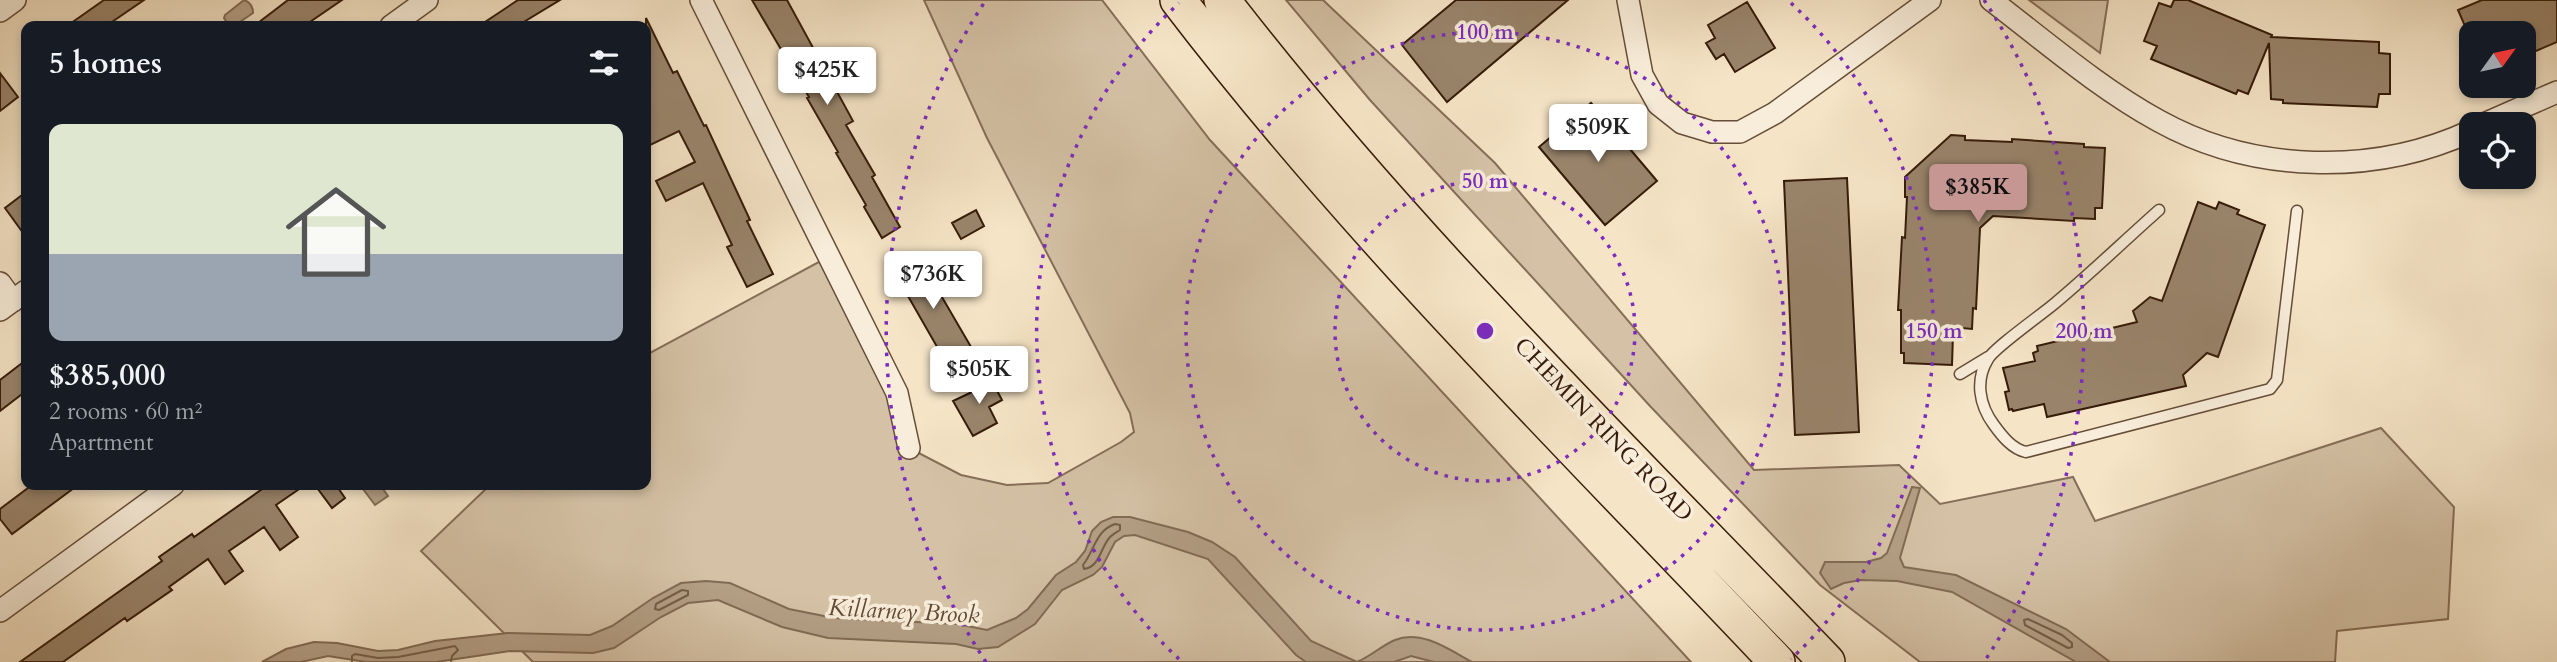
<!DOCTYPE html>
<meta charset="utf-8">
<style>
:root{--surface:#171b24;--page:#20242c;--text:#f1f3f6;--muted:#9ea1a6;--line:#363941;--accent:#c59692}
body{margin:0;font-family:Cardo,serif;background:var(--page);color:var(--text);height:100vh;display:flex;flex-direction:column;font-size:26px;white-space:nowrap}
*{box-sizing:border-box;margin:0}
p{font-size:23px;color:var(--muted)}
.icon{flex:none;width:38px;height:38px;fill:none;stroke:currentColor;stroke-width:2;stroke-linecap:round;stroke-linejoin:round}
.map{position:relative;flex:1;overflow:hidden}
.details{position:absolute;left:21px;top:21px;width:630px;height:469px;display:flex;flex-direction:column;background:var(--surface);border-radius:14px;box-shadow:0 4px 10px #0003}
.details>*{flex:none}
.needle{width:46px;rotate:57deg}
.buttons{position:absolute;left:2459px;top:21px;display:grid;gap:14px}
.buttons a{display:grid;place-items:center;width:77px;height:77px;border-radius:14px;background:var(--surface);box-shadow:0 4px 10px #0003;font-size:35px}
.price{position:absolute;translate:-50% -60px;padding:0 16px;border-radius:7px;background:#fff;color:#222;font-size:23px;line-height:46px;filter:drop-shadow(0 2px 4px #0008)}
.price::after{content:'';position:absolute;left:50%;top:42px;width:21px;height:16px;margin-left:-10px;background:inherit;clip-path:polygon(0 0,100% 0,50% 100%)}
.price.current{background:var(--accent);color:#111}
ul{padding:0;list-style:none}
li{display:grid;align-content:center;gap:14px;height:371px;padding:0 28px}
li+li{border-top:2px solid var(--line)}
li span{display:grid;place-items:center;height:217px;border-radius:14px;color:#555}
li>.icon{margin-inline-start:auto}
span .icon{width:126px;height:126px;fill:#fffc;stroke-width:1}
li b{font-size:30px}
h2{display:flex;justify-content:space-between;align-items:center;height:84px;padding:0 28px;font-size:30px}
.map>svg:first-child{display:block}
.green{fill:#d5c2a6;stroke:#866e58;stroke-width:2}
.water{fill:#b4a086;stroke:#826b54;stroke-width:2}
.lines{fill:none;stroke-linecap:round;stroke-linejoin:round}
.shore{stroke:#755e48;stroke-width:2}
.building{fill:#99846b;stroke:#361b09;stroke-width:2}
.service-casing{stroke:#664d38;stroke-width:13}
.minor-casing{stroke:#664d38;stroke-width:24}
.trunk-casing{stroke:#361b09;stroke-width:38}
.service{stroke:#f8edda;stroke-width:10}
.minor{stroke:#f8edda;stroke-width:21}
.trunk{stroke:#f5e4c6;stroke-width:35}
.ring{fill:none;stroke:#7b2cbf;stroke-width:3.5;stroke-dasharray:3.5 7}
.labels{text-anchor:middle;stroke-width:7;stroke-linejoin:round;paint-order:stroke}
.street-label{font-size:23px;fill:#361b09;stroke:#f8edda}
.water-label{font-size:24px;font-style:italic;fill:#624a35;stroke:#f8edda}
.centre{fill:#7b2cbf;stroke:#f8edda;stroke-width:3.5}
.ring-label{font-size:21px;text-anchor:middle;font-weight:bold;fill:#7b2cbf;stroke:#f8edda;stroke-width:7;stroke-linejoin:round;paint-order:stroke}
</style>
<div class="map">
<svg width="2557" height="662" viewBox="0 0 2557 662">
<rect width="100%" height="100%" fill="#f5e4c6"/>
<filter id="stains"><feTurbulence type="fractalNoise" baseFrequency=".00286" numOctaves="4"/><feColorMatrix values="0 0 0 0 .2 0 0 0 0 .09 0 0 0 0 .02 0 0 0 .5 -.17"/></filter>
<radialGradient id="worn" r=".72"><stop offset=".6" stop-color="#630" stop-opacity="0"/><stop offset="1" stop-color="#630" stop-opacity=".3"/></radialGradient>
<path class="green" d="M924,0H1102L1210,140L1691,662H533L421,551L490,485H646V355L830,256L909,448L961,475L1007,485L1048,483L1121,442L1134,432L1130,413L987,138Z
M1286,0H1323L1495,163L1754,470L1899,465L1940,504L2073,477L2095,521L2381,428L2454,507L2448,619L2337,631L2335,662H1920L1820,585L1650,406L1370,100Z
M2029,0H2108L2100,53Z"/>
<path class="water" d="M244,0C250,2 253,7 253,13L234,26L229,25L224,18L225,15Z
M360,485H380L388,496L375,505Z
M1912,487L1920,488L1900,558L1904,567L1956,575L2066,629L2110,662H2076L1952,592L1897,581L1861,580L1844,583L1831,589L1820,573L1825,562H1866L1881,558L1887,553Z
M1113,517H1130L1188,532L1212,542L1235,557L1311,641L1357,662C1371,656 1381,646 1395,640C1421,629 1450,650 1472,662H1434L1411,656L1394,662H1306L1296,655L1208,559L1135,535L1124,536L1115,542L1102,567L1093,575L1062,590L1035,624L998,647L978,649L956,644L828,638L782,627L718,600L688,603L661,617L614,648L593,653L510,651L436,662H366L328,656L301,662H262L286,649L314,642L337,643L378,651L398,650L435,641L508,633L590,635L612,626L653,598L681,583L706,581L730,583L789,609L834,618L957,624L987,630L1016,618L1028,609L1056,575L1076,562L1085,551L1092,531L1101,522Z"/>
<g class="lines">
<path class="shore" d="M1115,524L1120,525V530C1117,532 1113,534 1110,537C1100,548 1100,567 1084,569L1083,565C1095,550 1095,531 1115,524Z
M682,590L688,591V595L659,610L655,609L656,604Z
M2028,619L2062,635L2072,643V647L2068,648L2025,625L2024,620Z
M352,662V656L355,654L378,658L398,657L455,646L458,650L452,656L451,662"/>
</g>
<path class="building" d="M104,0H144L106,26H67Z
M288,0H342L304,26H254Z
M518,0H560L517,26H479Z
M752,0H787L853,121L846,125L875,175L872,177L900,227L882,238L864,207L866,205L836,153L838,152L807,98L809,97Z
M1456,0H1568L1447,102L1402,45Z
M2174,0H2188L2272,35L2271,37L2379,42V53L2390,54V94H2379L2377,107L2283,103V100L2271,99L2269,43L2248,94L2238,90L2236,94L2151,59L2157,46L2144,41L2159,3L2171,7Z
M2482,0H2557V42L2524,56V33H2468L2458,10Z
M1747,2L1775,48L1735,72L1724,54L1716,59L1706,43L1715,38L1708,25Z
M646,18L673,73L677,71L704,126L706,125L750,220L747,221L773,274L747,287L727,247L732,245L703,183L666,201L656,181L695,162L679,131L646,147Z
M0,73L18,97L0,111Z
M1591,103L1657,181L1605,225L1539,147Z
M1951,135L1965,136V140L2012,142V139L2084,144V147L2105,148L2102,208H2095V219L2074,218V221L1993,216L1980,228L1976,309L1973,308L1972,329L1962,328V335L1953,334L1952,365L1904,363V353H1901V310H1898L1902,237L1905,238L1907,197H1905V177Z
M1847,178L1859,432L1795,435L1784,181Z
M26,192V237L5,208Z
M2198,202L2216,209L2219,202L2239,210L2237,214L2265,225L2218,357L2207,353L2183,375L2186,386L2047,417L2044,404L2013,411L2012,409L2009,410L2005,392L2009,391L2003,368L2035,361L2033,353L2038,351L2037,346L2137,322L2133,311L2150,297L2162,301Z
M976,210L984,226L961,239L952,223Z
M918,256L974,352L948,366L893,270Z
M26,360V391L0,411V380Z
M990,377L1002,400L989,407L997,423L973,436L953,401L972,392L969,387Z
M32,485H78L12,534L0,519V509Z
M268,485H305L276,505L298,537L280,550L264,527L229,551L243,571L225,584L208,559L169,587L172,590L127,621L125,618L63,662H20L162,561L159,557L192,534L194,537Z
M315,485H336L345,498L332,508Z"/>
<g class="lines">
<defs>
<path id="service" d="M2159,210C2124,241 2090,274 2054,304C2041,315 1994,348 1988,359C1975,380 1979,405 1994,425C2002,436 2012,449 2026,452L2270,389L2277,380L2297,211
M1960,374L1988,357"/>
<path id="minor" d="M701,0L897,393L909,448
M1628,0L1642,75L1658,104L1682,123L1712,132H1740L1775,113L1930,0
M1991,0C2046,42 2099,88 2159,121C2253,173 2374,176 2471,131
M0,11L15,0
M391,26L427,0
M2484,124L2557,92
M0,283L13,301
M0,310L26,291
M0,611L173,485"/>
<path id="trunk" d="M1178,0C1359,237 1573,446 1777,662
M1222,0C1405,237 1620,446 1827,662"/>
</defs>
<use href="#service" class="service-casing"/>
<use href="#minor" class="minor-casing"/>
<use href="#trunk" class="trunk-casing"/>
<use href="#service" class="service"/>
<use href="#minor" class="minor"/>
<use href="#trunk" class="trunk"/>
</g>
<g class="ring">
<circle cx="1485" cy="331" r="150"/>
<circle cx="1485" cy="331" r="299"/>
<path d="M1179 659A449 449 0 0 1 1179 3M1791 3A449 449 0 0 1 1791 659"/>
<path d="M986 662A599 599 0 0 1 986 0M1984 0A599 599 0 0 1 1984 662"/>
</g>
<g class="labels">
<g class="street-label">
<text transform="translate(1604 429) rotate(46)" y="8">CHEMIN RING ROAD</text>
</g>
<g class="water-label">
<text transform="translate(904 611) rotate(3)" y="8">Killarney Brook</text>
</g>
</g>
<circle cx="1485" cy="331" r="10" class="centre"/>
<g class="ring-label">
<text x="1485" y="39">100 m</text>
<text x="1485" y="188">50 m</text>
<text x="1934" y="338">150 m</text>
<text x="2084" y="338">200 m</text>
</g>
<rect width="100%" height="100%" filter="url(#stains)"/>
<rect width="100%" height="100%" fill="url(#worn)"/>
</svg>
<div class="buttons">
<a><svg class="needle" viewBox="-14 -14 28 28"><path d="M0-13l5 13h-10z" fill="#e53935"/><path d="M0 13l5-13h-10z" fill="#9ea1a6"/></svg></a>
<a><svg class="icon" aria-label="locate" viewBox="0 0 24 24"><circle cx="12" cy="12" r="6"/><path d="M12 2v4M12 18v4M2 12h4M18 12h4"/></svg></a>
</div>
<b class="price" style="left:827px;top:107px">$425K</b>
<b class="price" style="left:1598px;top:164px">$509K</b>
<b class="price current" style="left:1978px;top:224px">$385K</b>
<b class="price" style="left:933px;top:311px">$736K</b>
<b class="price" style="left:979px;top:406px">$505K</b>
<section class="details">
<h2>5 homes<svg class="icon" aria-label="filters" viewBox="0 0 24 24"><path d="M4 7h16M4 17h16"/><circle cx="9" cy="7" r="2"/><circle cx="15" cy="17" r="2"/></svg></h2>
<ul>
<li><span style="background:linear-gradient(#dfe7d0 60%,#9aa5b1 0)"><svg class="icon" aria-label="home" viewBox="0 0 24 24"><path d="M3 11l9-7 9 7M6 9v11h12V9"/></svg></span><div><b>$385,000</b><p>2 rooms · 60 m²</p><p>Apartment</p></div></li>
</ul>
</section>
</div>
